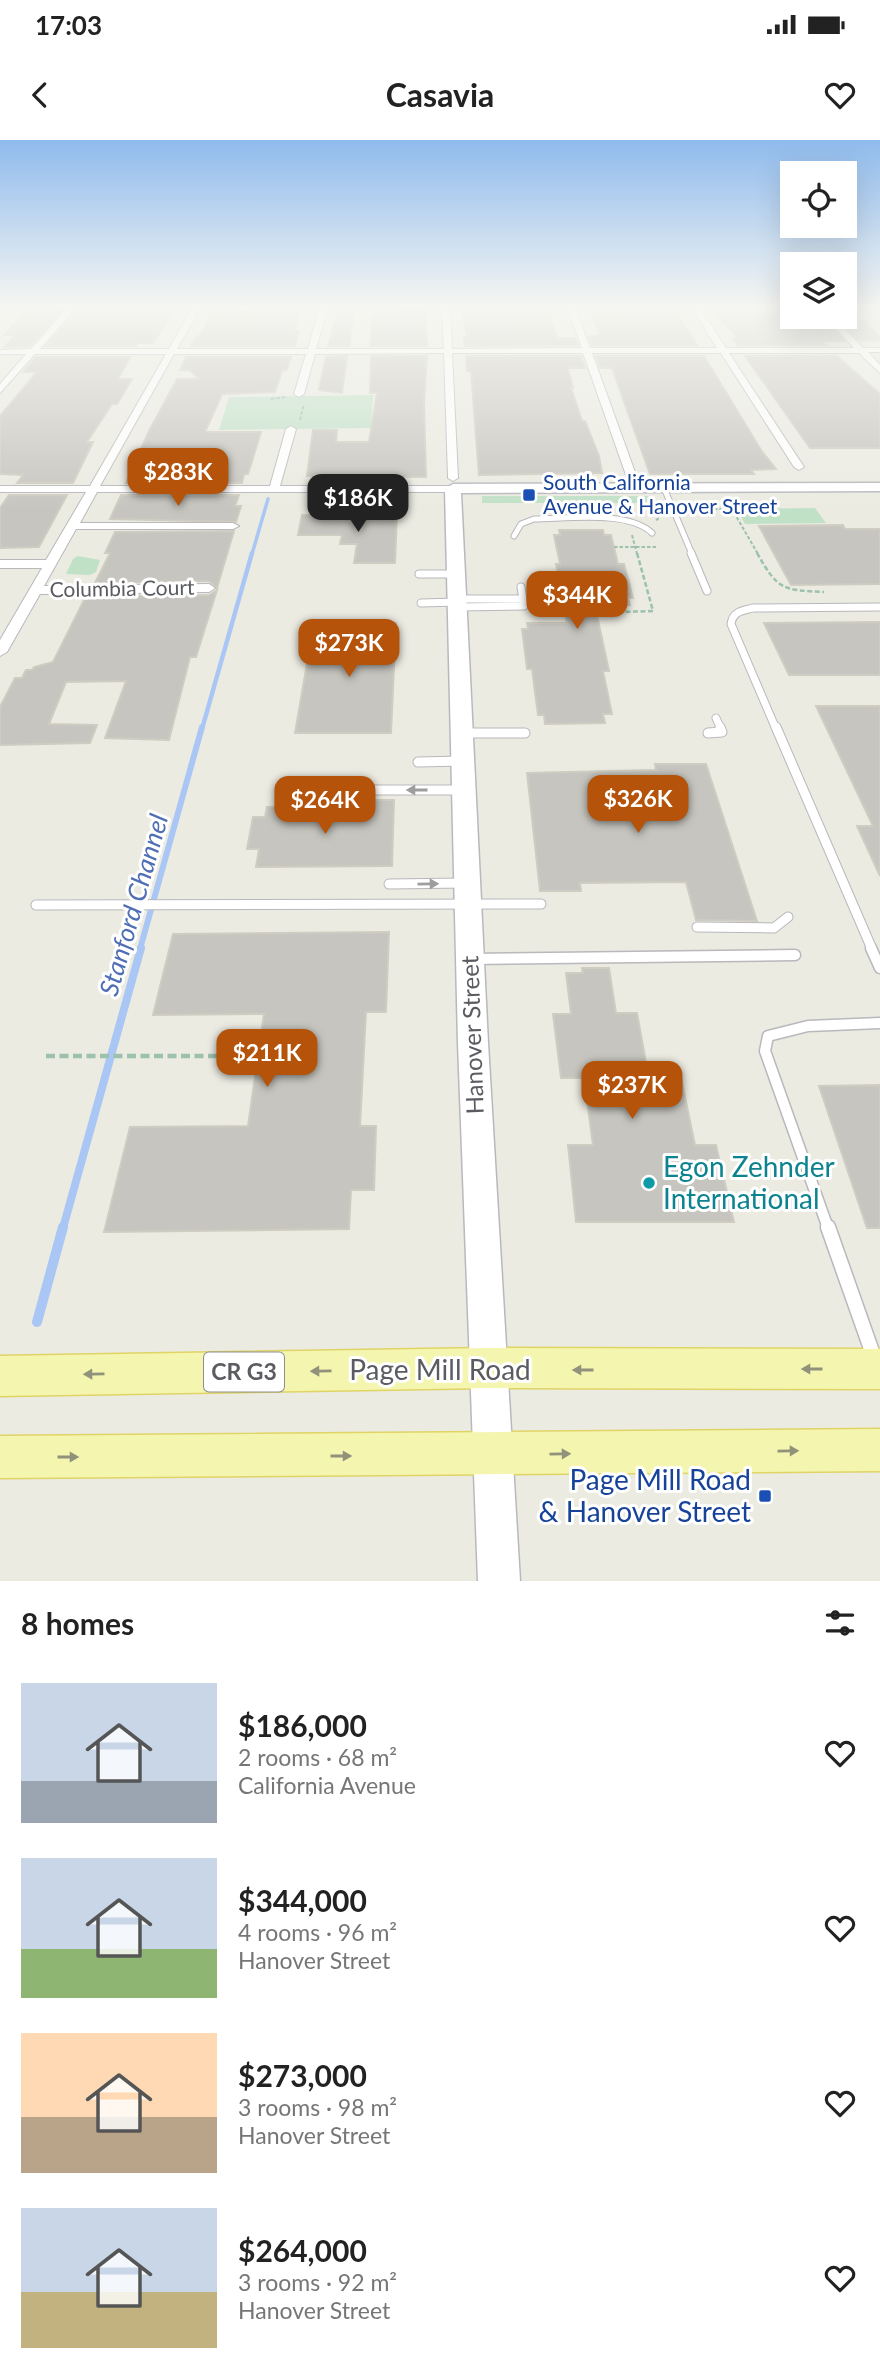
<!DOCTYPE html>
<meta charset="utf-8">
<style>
:root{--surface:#fff;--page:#f2f2f2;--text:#222;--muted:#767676;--accent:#b45309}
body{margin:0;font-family:Lato,sans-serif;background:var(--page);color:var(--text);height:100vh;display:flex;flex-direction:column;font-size:26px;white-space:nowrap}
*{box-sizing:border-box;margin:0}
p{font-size:23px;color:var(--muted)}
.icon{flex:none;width:38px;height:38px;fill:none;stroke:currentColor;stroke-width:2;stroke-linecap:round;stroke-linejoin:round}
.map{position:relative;height:1441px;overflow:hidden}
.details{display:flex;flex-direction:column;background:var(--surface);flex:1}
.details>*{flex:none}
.buttons{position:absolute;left:780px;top:21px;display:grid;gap:14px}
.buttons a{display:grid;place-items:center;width:77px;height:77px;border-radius:0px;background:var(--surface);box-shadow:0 7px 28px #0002;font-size:35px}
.price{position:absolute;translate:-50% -60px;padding:0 16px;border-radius:14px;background:var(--accent);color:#fff;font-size:23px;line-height:46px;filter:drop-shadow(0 2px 4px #0008)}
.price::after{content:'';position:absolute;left:50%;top:42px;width:21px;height:16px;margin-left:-10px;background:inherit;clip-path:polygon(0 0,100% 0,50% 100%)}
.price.selected{background:#222;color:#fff}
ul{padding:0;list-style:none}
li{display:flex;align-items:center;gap:21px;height:175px;padding:0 21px}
li span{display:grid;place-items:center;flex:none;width:196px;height:140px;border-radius:0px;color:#555}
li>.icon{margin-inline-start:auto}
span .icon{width:84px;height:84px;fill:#fffc;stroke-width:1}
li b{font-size:30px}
h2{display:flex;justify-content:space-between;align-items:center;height:84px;padding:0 21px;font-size:30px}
.status{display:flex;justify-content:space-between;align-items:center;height:49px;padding:0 35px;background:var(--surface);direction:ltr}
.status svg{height:19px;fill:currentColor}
header{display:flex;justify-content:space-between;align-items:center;height:91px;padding:0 21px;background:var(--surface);font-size:32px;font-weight:700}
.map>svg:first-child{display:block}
.green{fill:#c1e1c7}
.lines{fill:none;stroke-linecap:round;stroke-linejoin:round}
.stream-far4{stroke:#a9c6f5;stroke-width:3.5}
.stream-far3{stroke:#a9c6f5;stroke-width:4.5}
.stream-far2{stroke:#a9c6f5;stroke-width:6}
.stream-far1{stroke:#a9c6f5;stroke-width:8}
.stream{stroke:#a9c6f5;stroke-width:10}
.building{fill:#c7c5bf;stroke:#cfcdc1;stroke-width:2}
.lane-far4-casing{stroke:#b8b8bd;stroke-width:7}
.lane-far3-casing{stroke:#b8b8bd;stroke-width:9}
.lane-far2-casing{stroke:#b8b8bd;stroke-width:11}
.lane-far1-casing{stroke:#b8b8bd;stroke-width:13}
.lane-casing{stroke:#b8b8bd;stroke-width:17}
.street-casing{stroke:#b8b8bd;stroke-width:2}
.secondary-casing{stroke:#b8b9bf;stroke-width:3}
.primary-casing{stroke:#e0d466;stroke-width:3}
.path-far2{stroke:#9cc1ad;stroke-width:2;stroke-dasharray:3.5 2;stroke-linecap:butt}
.path-far1{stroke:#9cc1ad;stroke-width:2.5;stroke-dasharray:5 2.5;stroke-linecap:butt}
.path{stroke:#9cc1ad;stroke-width:4.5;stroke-dasharray:9 4.5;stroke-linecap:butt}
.lane-far4{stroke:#fff;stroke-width:5}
.lane-far3{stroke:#fff;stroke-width:7}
.lane-far2{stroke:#fff;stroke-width:9}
.lane-far1{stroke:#fff;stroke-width:10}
.lane{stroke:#fff;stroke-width:14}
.street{fill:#fff;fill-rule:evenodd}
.secondary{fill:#fff;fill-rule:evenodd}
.primary{fill:#f4f5ae;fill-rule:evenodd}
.oneway{fill:#9d9da0}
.oneway2{fill:#91927c}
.transit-dot{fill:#1a4fb4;stroke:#fff;stroke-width:2.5}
.culture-dot{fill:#0f9aa8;stroke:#fff;stroke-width:2.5}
.labels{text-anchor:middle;stroke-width:6;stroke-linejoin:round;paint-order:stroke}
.far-transit-label{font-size:21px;fill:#164399;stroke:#fff;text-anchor:start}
.far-street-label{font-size:21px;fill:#5b5c61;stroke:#fff}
.shield{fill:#fff;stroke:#8c8d90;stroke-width:2}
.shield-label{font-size:23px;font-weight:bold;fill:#5b5c61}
.street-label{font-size:24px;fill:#5b5c61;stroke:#fff}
.water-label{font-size:26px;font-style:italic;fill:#4f6eb4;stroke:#fff}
.near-culture-label{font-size:28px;fill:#0d838f;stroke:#fff;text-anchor:start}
.near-street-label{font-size:28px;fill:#5b5c61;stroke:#fff}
.near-transit-label{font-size:28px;fill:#164399;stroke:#fff;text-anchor:end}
</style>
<div class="status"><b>17:03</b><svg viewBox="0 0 49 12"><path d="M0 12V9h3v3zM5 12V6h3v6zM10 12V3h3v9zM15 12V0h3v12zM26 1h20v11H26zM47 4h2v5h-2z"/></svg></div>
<header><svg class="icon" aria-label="back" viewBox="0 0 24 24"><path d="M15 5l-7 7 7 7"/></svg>Casavia<svg class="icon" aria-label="heart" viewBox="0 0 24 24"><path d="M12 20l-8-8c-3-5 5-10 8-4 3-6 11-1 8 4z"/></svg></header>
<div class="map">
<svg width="880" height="1441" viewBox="0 0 880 1441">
<rect width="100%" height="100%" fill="#ebebe2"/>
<path class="green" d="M373,255L371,288L219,290L229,257Z
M482,356H649L650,363H482Z
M815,368L826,383L745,384L737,369Z
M78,416L100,420L96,432L90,435L66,434L73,419Z"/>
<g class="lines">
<path class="stream-far4" d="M252,414L268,359"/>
<path class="stream-far3" d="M202,589L252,413"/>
<path class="stream-far2" d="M140,809L202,587"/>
<path class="stream-far1" d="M63,1088L141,808"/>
<path class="stream" d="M37,1182L63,1087"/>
</g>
<path class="building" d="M165,167L162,172H173L153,203H137L136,206H46L78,168Z
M215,167H236L234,171H250L249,173L296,172L298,175L294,191H299L295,206H191L197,196H200Z
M340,167H354L349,206H328Z
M462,167H547L557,198H575L578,205L465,206L464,197H467Z
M713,167H793V181H825L844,201H821L826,205H738L733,198H738L713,171H716Z
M34,168H64L30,206L4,207L16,195H4L23,174Z
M425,168L427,206H371L372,172Z
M590,168H606L609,173L675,171L697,205H592L589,197L600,195Z
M840,181H863L880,197V200L860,201Z
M347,216L342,253L319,250L326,217Z
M371,216H427L424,263L426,337L307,336L313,290H337L336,302H369L377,253H370Z
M466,216H581L585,228H568L573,248H571L582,281H585L599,316L602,333L479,335L471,231H467Z
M596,216H704L761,310L776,329L751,330L754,334H650L612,228H600Z
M745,216H837L880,254V308H810Z
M36,217H130L118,239H132L117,264H112L87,302H93L73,343H17L23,335L0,334V276L37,232H23Z
M186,217H291L287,229L282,231L275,252L222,254L205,292H261L248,334H244L242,343H126L148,293L177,239H200L189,230H180Z
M9,355H67L39,407L0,408V368Z
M121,355H239L235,366H241L236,382L110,379Z
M302,375H397L395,423H354L357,404H340L342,395H298Z
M843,385L845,389H880V444L791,445L759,386Z
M559,390H603L604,395H611L618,424H624L633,458H628L630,465L595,466L609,531H603L612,574H603L605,583L545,584L544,575H538L532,529H527L522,489H528L527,483H567L556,424H560L554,395H560Z
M234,391L217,448L209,441L95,443L110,413H105L115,392Z
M217,450L196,517H190L169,600L105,598L126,541L66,542L49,584L97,585L90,603L0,605V567L15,538H22L26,530H32L34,527L53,522L85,458L89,456L209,455Z
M880,482V535H789L764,483Z
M314,483H396L391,593H295Z
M816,566H880V736L857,686H873Z
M655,624H706L757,781L696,780L686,742L580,743L581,751H540L527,633L656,630Z
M375,660H394L392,726L256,727L259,709H247L253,677H265L267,667H374Z
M389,792L386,872H366L360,986H376L374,1050H351L349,1089L104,1092L130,987L248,986L264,874L153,875L173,794Z
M582,828H609L616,873H637L647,928H679L695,1005H716L734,1082H576L568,1005H593L584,938H561L553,874H571L566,833H583Z
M880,945V1088H867L819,946Z"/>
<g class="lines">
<defs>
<path id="lane-far4" d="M664,348L692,414
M514,396L521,384L534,379C566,379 629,370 652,393"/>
<path id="lane-far3" d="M691,413L707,451
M419,434H456
M457,459H523
M421,463L457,462
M457,467L524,466L521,447
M716,578L721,589
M776,589L731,484C733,471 742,471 753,468L880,467"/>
<path id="lane-far2" d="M776,587L872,809
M463,593H525
M708,593L722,592L720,587
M418,622L461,621
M371,650H462
M389,744L464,743
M36,765L541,764
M697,787L774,788L788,777"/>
<path id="lane-far1" d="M871,808L880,828
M472,819L795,815
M828,1088L765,911L768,896L808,886L880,883"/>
<path id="lane" d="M828,1087L875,1220"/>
<path id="street" d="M68,167H76L40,209H169L193,167H201L177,209H308L319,170L323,168L327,170L316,209H444L442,167H450L452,209L582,208L567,167H575L590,208H717L691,167H699L726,208H854L825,177H833L863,208H880V212H868L880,225V233L859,213H729L804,327L799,330L794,327L721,213H592L636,335L631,338L626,335L583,213H452L458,338L453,341L448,338L444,213L315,214L304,254L299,257L294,254L306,214H174L100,346H270L286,289L291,286L296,289L280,346H453L458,349L453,352H97L80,383H233L239,386L233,389H76L44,446L209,444L215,448L209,452L40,454L7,512L0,516V500L42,428H0V420H46L86,352H0V346H90L166,214H35L0,253V244L26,214H0V210L31,209Z"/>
<path id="secondary" d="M880,343V351L461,353L488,903L520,1441H478L458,903L445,349L453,344Z"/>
<path id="primary" d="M487,1208L880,1209V1249L487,1248L0,1256V1216Z
M880,1289V1331L0,1338V1296Z"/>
</defs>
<use href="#lane-far4" class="lane-far4-casing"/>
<use href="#lane-far3" class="lane-far3-casing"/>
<use href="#lane-far2" class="lane-far2-casing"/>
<use href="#lane-far1" class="lane-far1-casing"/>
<use href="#lane" class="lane-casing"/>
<use href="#street" class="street-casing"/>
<use href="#secondary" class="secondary-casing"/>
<use href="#primary" class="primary-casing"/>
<path class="path-far2" d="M271,259L285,257
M300,280L304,264
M691,362L694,369H732L758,414
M651,363L658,379L656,380
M632,395L637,414
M614,407H657"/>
<path class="path-far1" d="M757,413C778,450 782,450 824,452
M588,473L653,471L637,413"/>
<path class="path" d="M46,916H229"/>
<use href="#lane-far4" class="lane-far4"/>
<use href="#lane-far3" class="lane-far3"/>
<use href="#lane-far2" class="lane-far2"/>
<use href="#lane-far1" class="lane-far1"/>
<use href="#lane" class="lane"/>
<use href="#street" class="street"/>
<use href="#secondary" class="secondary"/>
<use href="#primary" class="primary"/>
</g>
<defs><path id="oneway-solid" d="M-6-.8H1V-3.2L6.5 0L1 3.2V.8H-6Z" transform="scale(1.75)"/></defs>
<g class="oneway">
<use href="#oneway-solid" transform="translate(417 650) rotate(-180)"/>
<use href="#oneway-solid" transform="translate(428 744) rotate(-1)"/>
</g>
<g class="oneway2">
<use href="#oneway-solid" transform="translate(812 1229) rotate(180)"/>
<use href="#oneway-solid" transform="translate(583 1230) rotate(180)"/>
<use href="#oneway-solid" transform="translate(321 1231) rotate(179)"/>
<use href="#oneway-solid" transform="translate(94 1234) rotate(179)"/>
<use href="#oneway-solid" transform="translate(788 1311) rotate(-1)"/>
<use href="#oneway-solid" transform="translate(560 1314) rotate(-1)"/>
<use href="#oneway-solid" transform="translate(341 1316)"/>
<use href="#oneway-solid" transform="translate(68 1317)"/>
</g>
<linearGradient id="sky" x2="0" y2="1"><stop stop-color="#8fbbed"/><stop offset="0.45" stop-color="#f6f6f2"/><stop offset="1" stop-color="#f6f6f2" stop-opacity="0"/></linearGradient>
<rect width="880" height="369" fill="url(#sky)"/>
<g class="transit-dot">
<rect x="522" y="348" width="14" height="14" rx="3.5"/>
<rect x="758" y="1349" width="14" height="14" rx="3.5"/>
</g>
<circle class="culture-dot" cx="649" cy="1043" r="7"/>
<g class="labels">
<g class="far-transit-label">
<text x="543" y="350">South California<tspan x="543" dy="24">Avenue &amp; Hanover Street</tspan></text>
</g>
<g class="far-street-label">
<text transform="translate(122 449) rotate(-1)" y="7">Columbia Court</text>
</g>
<rect class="shield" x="204" y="1212.5" width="80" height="39" rx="5"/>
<g class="shield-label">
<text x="244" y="1240">CR G3</text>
</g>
<g class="street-label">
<text transform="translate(473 895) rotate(-92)" y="8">Hanover Street</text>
</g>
<g class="water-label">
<text transform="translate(134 765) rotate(-74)" y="9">Stanford Channel</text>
</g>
<g class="near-culture-label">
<text x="663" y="1037">Egon Zehnder<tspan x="663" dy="32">International</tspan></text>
</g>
<g class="near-street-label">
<text x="440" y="1240">Page Mill Road</text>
</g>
<g class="near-transit-label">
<text x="751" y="1350">Page Mill Road<tspan x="751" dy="32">&amp; Hanover Street</tspan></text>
</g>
</g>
</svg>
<div class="buttons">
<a><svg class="icon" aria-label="locate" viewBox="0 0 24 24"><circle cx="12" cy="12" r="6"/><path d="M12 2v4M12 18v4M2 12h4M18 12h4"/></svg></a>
<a><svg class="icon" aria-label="layers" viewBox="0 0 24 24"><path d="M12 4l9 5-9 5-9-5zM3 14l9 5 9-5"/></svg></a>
</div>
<b class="price" style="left:178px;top:368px">$283K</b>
<b class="price selected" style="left:358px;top:394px">$186K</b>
<b class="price" style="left:577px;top:491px">$344K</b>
<b class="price" style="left:349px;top:539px">$273K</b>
<b class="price" style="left:638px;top:695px">$326K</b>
<b class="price" style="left:325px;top:696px">$264K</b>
<b class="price" style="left:267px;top:949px">$211K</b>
<b class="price" style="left:632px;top:981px">$237K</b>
</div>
<section class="details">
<h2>8 homes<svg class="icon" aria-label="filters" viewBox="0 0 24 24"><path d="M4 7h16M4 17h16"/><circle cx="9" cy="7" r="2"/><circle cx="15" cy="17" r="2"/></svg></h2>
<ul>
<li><span style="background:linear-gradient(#c9d6e8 70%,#9aa5b1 0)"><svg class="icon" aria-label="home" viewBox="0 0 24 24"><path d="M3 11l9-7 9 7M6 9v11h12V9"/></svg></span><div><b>$186,000</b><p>2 rooms · 68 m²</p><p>California Avenue</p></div><svg class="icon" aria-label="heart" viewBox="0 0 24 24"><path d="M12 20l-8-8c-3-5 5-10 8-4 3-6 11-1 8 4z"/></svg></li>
<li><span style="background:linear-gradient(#c9d6e8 65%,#8fb573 0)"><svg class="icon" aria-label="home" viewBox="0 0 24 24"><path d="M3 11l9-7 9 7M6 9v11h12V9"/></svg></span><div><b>$344,000</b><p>4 rooms · 96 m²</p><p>Hanover Street</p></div><svg class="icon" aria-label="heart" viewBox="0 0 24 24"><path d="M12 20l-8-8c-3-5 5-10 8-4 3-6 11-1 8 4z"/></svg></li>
<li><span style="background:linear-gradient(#ffd9b3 60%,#b9a48a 0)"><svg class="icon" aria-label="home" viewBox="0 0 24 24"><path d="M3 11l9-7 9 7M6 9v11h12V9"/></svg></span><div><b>$273,000</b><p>3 rooms · 98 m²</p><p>Hanover Street</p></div><svg class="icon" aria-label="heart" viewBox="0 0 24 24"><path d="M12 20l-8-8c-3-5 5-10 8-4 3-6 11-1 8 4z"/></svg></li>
<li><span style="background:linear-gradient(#c9d6e8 60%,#c2b280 0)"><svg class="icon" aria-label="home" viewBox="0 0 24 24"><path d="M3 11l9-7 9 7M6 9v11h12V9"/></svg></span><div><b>$264,000</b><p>3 rooms · 92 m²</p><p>Hanover Street</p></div><svg class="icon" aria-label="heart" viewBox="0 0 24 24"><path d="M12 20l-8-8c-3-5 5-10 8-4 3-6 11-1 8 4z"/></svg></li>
</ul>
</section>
